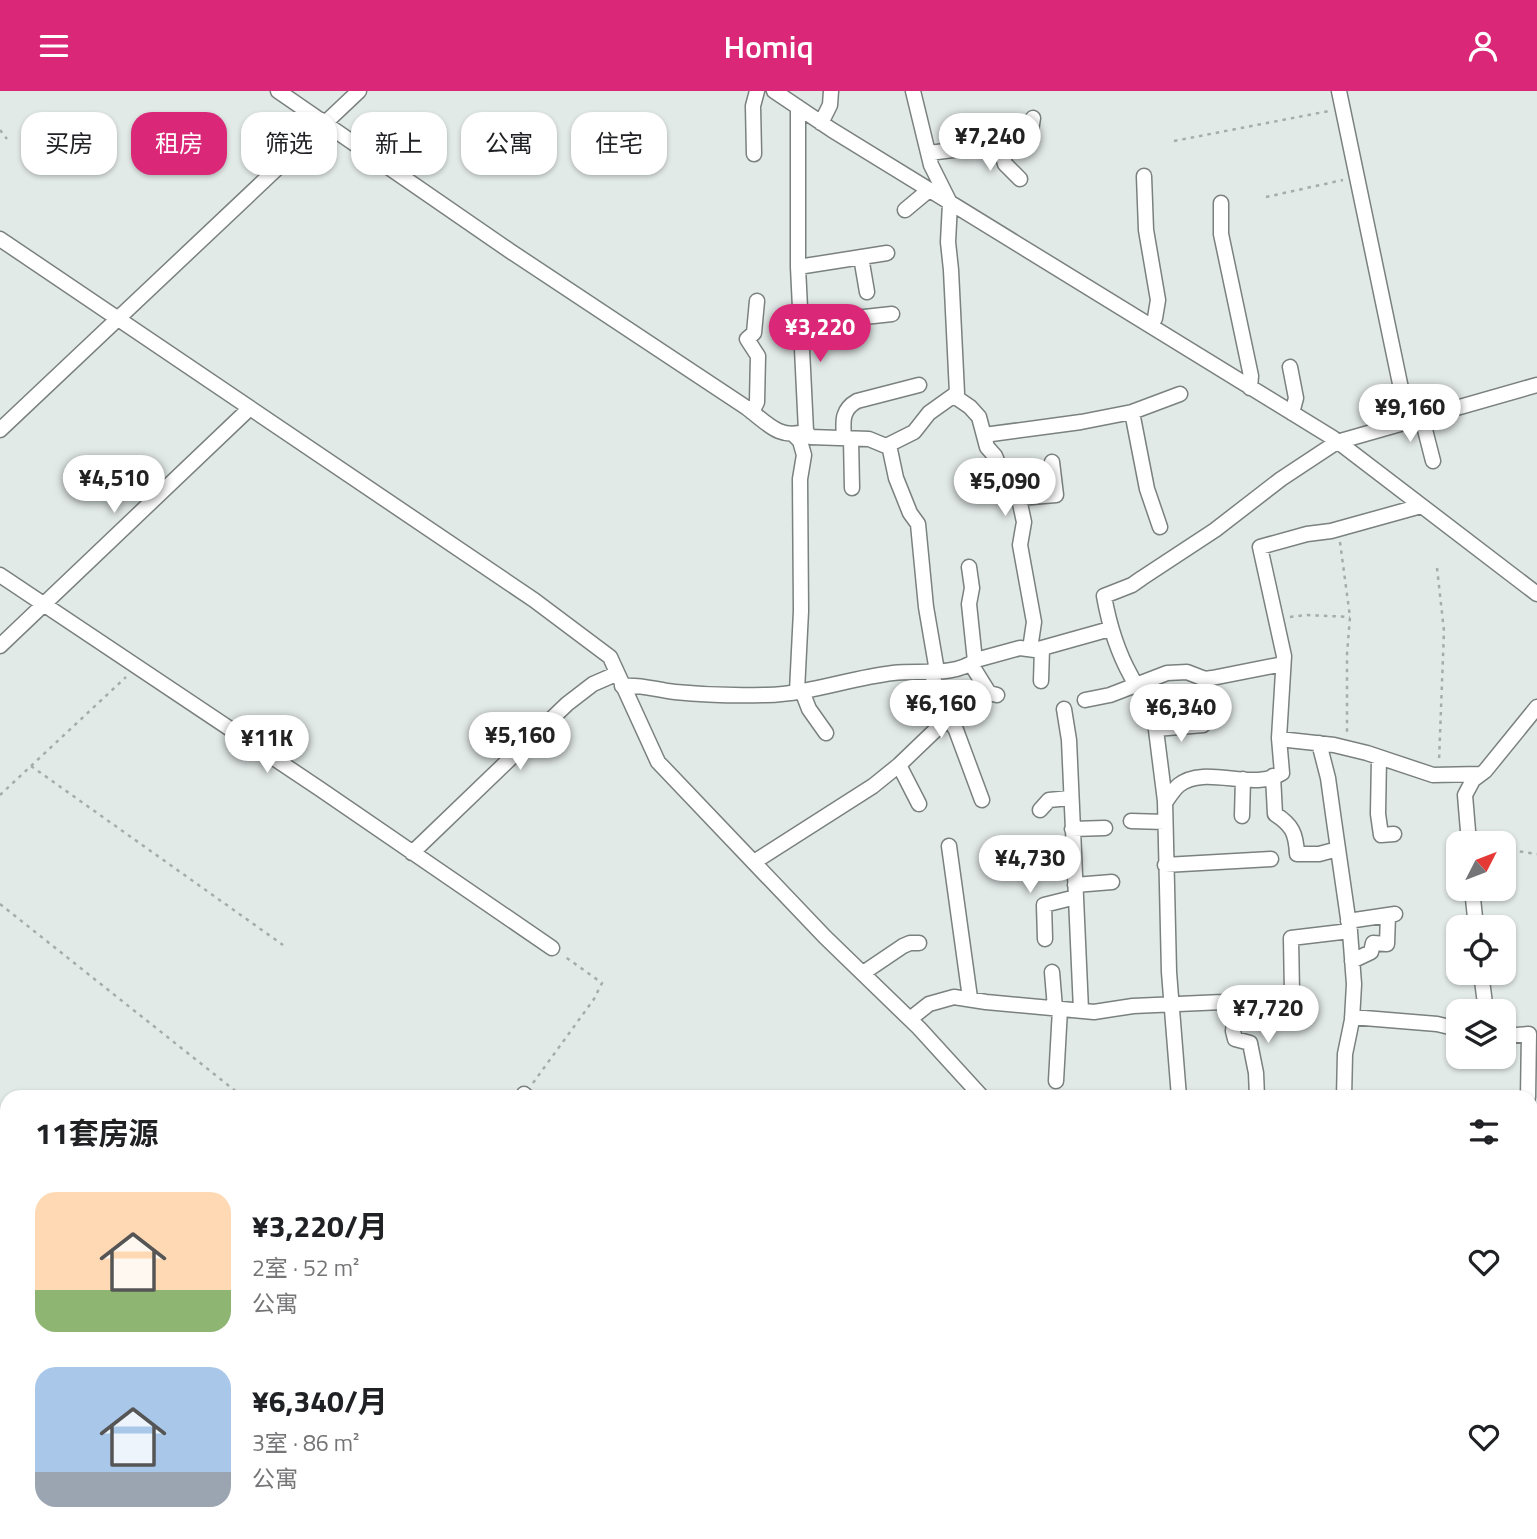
<!DOCTYPE html>
<html lang="zh">
<meta charset="utf-8">
<style>
:root{--surface:#fff;--page:#f6f6f6;--text:#202124;--muted:#757577;--accent:#db2777}
body{margin:0;font-family:"Titillium Web","Noto Sans SC",sans-serif;background:var(--page);color:var(--text);height:100vh;display:flex;flex-direction:column;font-size:26px;white-space:nowrap}
*{box-sizing:border-box;margin:0}
p{font-size:23px;color:var(--muted)}
.icon{flex:none;width:38px;height:38px;fill:none;stroke:currentColor;stroke-width:2;stroke-linecap:round;stroke-linejoin:round}
.map{position:relative;flex:1;overflow:hidden}
.panel{position:absolute;left:0px;top:999px;width:1538px;height:450px;display:flex;flex-direction:column;background:var(--surface);border-radius:21px 21px 0 0;box-shadow:0 2px 5px #0004}
.panel>*{flex:none}
.top-card{position:absolute;left:21px;top:21px;width:700px;height:63px;display:flex;gap:14px}
.needle{width:46px;rotate:48deg}
.controls{position:absolute;left:1446px;top:740px;display:grid;gap:14px}
.controls a{display:grid;place-items:center;width:70px;height:70px;border-radius:14px;background:var(--surface);box-shadow:0 2px 5px #0004;font-size:35px}
.price{position:absolute;translate:-50% -60px;padding:0 16px;border-radius:24px;background:#fff;color:#222;font-size:23px;line-height:46px;filter:drop-shadow(0 2px 4px #0008)}
.price::after{content:'';position:absolute;left:50%;top:42px;width:21px;height:16px;margin-left:-10px;background:inherit;clip-path:polygon(0 0,100% 0,50% 100%)}
.price.current{background:var(--accent);color:#fff}
ul{padding:0;list-style:none}
li{display:flex;align-items:center;gap:21px;height:175px;padding:0 35px}
li span{display:grid;place-items:center;flex:none;width:196px;height:140px;border-radius:21px;color:#555}
li>.icon{margin-inline-start:auto}
span .icon{width:84px;height:84px;fill:#fffc;stroke-width:1}
li b{font-size:30px}
h2{display:flex;justify-content:space-between;align-items:center;height:84px;padding:0 35px;font-size:30px}
.chip{padding:0 24px;border-radius:21px;background:var(--surface);box-shadow:0 2px 5px #0004;font-size:24px;line-height:63px}
.chip.current{background:var(--accent);color:#fff}
header{display:flex;justify-content:space-between;align-items:center;height:91px;padding:0 35px;background:var(--accent);color:#fff;font-size:32px;font-weight:600}
.map>svg:first-child{display:block}
.lines{fill:none;stroke-linecap:round;stroke-linejoin:round}
.street-casing{stroke:#7a817f;stroke-width:17}
.path{stroke:#a6acaa;stroke-width:2.5;stroke-dasharray:3.5 5;stroke-linecap:butt}
.street{stroke:#fff;stroke-width:14}
</style>
<header><svg class="icon" aria-label="menu" viewBox="0 0 24 24"><path d="M4 6h16M4 12h16M4 18h16"/></svg>Homiq<svg class="icon" aria-label="person" viewBox="0 0 24 24"><circle cx="12" cy="8" r="4"/><path d="M4 21q1-7 8-7t8 7"/></svg></header>
<div class="map">
<svg width="1537" height="1448" viewBox="0 0 1537 1448">
<rect width="100%" height="100%" fill="#e2eae8"/>
<g class="lines">
<defs>
<path id="street" d="M278,0L510,160L747,317C766,331 780,350 806,340L798,176V16
M774,0L832,39L1333,347L1537,503
M1339,0L1408,331
M821,32L830,14L831,0
M1000,54L1005,73L1020,88
M929,62L1025,50L1030,46L1033,27
M754,63L753,15L757,0
M1144,85L1146,139L1158,209L1155,227L1151,235
M1221,112V143L1251,285L1250,297
M905,119L929,99
M0,148L534,509L610,566L658,671L825,846L919,937L982,1006
M861,166L867,201
M798,176L887,162
M800,233L892,223
M1290,276L1296,307L1292,322
M954,305L970,316L979,326L987,356L995,365L1001,379L1016,394L1024,431L1020,454L1034,531L1030,558
M752,321L757,311L758,265L747,248L754,242L757,210
M1132,321L1147,398L1160,436
M1422,327L1433,370
M0,339L359,0
M806,340L810,346L869,348L886,355L914,341L929,322L957,302L951,179L948,151L950,112L931,74L913,0
M794,344L800,350L804,364L800,388L801,520L797,600
M984,344L1081,331L1132,321L1180,303
M844,347C843,331 841,319 857,310L919,294
M851,348L852,397
M889,354L896,387L910,422L918,433L926,516L937,580
M1019,407L1056,404L1052,371
M969,476L972,497L969,513L975,570
M0,484L320,698L552,857
M0,555L250,317
M971,573L989,602L997,604
M931,580L943,618L956,639L982,709
M1041,590L1042,557
M622,595C641,593 656,599 675,601C705,604 735,605 766,604C809,603 850,587 893,582C919,579 954,586 976,569L1020,557L1035,559L1110,538
M802,600L809,618L826,642
M1085,609L1110,604L1167,582L1187,581L1205,588L1212,587L1283,573
M1064,618L1069,649L1081,919
M1156,638L1203,634
M1279,648L1334,654L1367,662L1433,684L1480,683
M1319,652L1328,687L1334,730L1350,841L1354,893L1352,929L1345,963L1344,1006
M1379,666L1378,723L1381,744L1394,743
M899,674L919,713
M1273,685L1275,723C1292,734 1296,742 1297,763H1319L1338,758
M1165,712C1169,706 1173,699 1179,694C1205,673 1254,701 1282,682L1279,647L1284,565L1260,456L1307,443L1331,440L1421,415
M1040,719L1049,709L1070,707
M1242,725L1243,688
M1131,730L1165,731
M1072,738L1105,737
M1469,752L1465,704L1473,689L1485,680L1537,616
M949,755L970,907
M412,762L567,613L593,593L616,583
M754,771L873,695L899,674L948,627
M1165,774L1271,768
M1075,794L1112,791
M1472,798L1476,836
M1348,830L1395,823
M1045,848L1044,814L1076,806
M1352,870L1371,861L1373,852L1387,853L1388,824
M1052,881L1055,917
M863,882L903,855L910,852H919
M1481,882L1486,920
M1237,908L1233,940L1235,948L1250,952L1256,982L1257,1006
M1352,926L1437,933L1458,938
M910,928L929,913L954,906L986,911L1094,921L1133,915L1223,911L1243,908L1248,905L1292,902L1291,847L1350,840
M1503,945L1529,943L1528,1006
M1056,990L1060,918
M524,1003L527,1006
M1179,1006L1169,881L1165,710L1154,623C1152,613 1136,596 1131,585C1117,560 1109,533 1104,505L1132,494L1142,487L1215,439L1281,388L1337,351L1537,294
M0,1352L7,1375
M67,1442L68,1448
M110,1442V1448
M153,1442V1448
M192,1448V1442
M1335,1448V1442"/>
</defs>
<use href="#street" class="street-casing"/>
<path class="path" d="M0,39L7,48
M1174,50L1329,20
M1266,106L1343,89
M1340,451L1350,526L1347,563V644
M1437,477L1444,540L1439,670
M1290,526L1307,524L1350,526
M31,675L283,854
M0,704L126,586
M1503,758L1537,763
M0,813L243,1006
M533,992L594,908L602,892L564,865
M1531,1294L1537,1293
M1514,1442L1517,1448
M637,1448L640,1442
M1109,1448V1442"/>
<use href="#street" class="street"/>
</g>
</svg>
<div class="controls">
<a><svg class="needle" viewBox="-14 -14 28 28"><path d="M0-13l5 13h-10z" fill="#e53935"/><path d="M0 13l5-13h-10z" fill="#757577"/></svg></a>
<a><svg class="icon" aria-label="locate" viewBox="0 0 24 24"><circle cx="12" cy="12" r="6"/><path d="M12 2v4M12 18v4M2 12h4M18 12h4"/></svg></a>
<a><svg class="icon" aria-label="layers" viewBox="0 0 24 24"><path d="M12 4l9 5-9 5-9-5zM3 14l9 5 9-5"/></svg></a>
</div>
<b class="price" style="left:990px;top:82px">¥7,240</b>
<b class="price current" style="left:820px;top:273px">¥3,220</b>
<b class="price" style="left:1410px;top:353px">¥9,160</b>
<b class="price" style="left:114px;top:424px">¥4,510</b>
<b class="price" style="left:1005px;top:427px">¥5,090</b>
<b class="price" style="left:941px;top:649px">¥6,160</b>
<b class="price" style="left:1181px;top:653px">¥6,340</b>
<b class="price" style="left:520px;top:681px">¥5,160</b>
<b class="price" style="left:267px;top:684px">¥11K</b>
<b class="price" style="left:1030px;top:804px">¥4,730</b>
<b class="price" style="left:1268px;top:954px">¥7,720</b>
<div class="top-card">
<a class="chip">买房</a>
<a class="chip current">租房</a>
<a class="chip">筛选</a>
<a class="chip">新上</a>
<a class="chip">公寓</a>
<a class="chip">住宅</a>
</div>
<section class="panel">
<h2>11套房源<svg class="icon" aria-label="filters" viewBox="0 0 24 24"><path d="M4 7h16M4 17h16"/><circle cx="9" cy="7" r="2"/><circle cx="15" cy="17" r="2"/></svg></h2>
<ul>
<li><span style="background:linear-gradient(#ffd9b3 70%,#8fb573 0)"><svg class="icon" aria-label="home" viewBox="0 0 24 24"><path d="M3 11l9-7 9 7M6 9v11h12V9"/></svg></span><div><b>¥3,220/月</b><p>2室 · 52 m²</p><p>公寓</p></div><svg class="icon" aria-label="heart" viewBox="0 0 24 24"><path d="M12 20l-8-8c-3-5 5-10 8-4 3-6 11-1 8 4z"/></svg></li>
<li><span style="background:linear-gradient(#a9c7e8 75%,#9aa5b1 0)"><svg class="icon" aria-label="home" viewBox="0 0 24 24"><path d="M3 11l9-7 9 7M6 9v11h12V9"/></svg></span><div><b>¥6,340/月</b><p>3室 · 86 m²</p><p>公寓</p></div><svg class="icon" aria-label="heart" viewBox="0 0 24 24"><path d="M12 20l-8-8c-3-5 5-10 8-4 3-6 11-1 8 4z"/></svg></li>
</ul>
</section>
</div>
